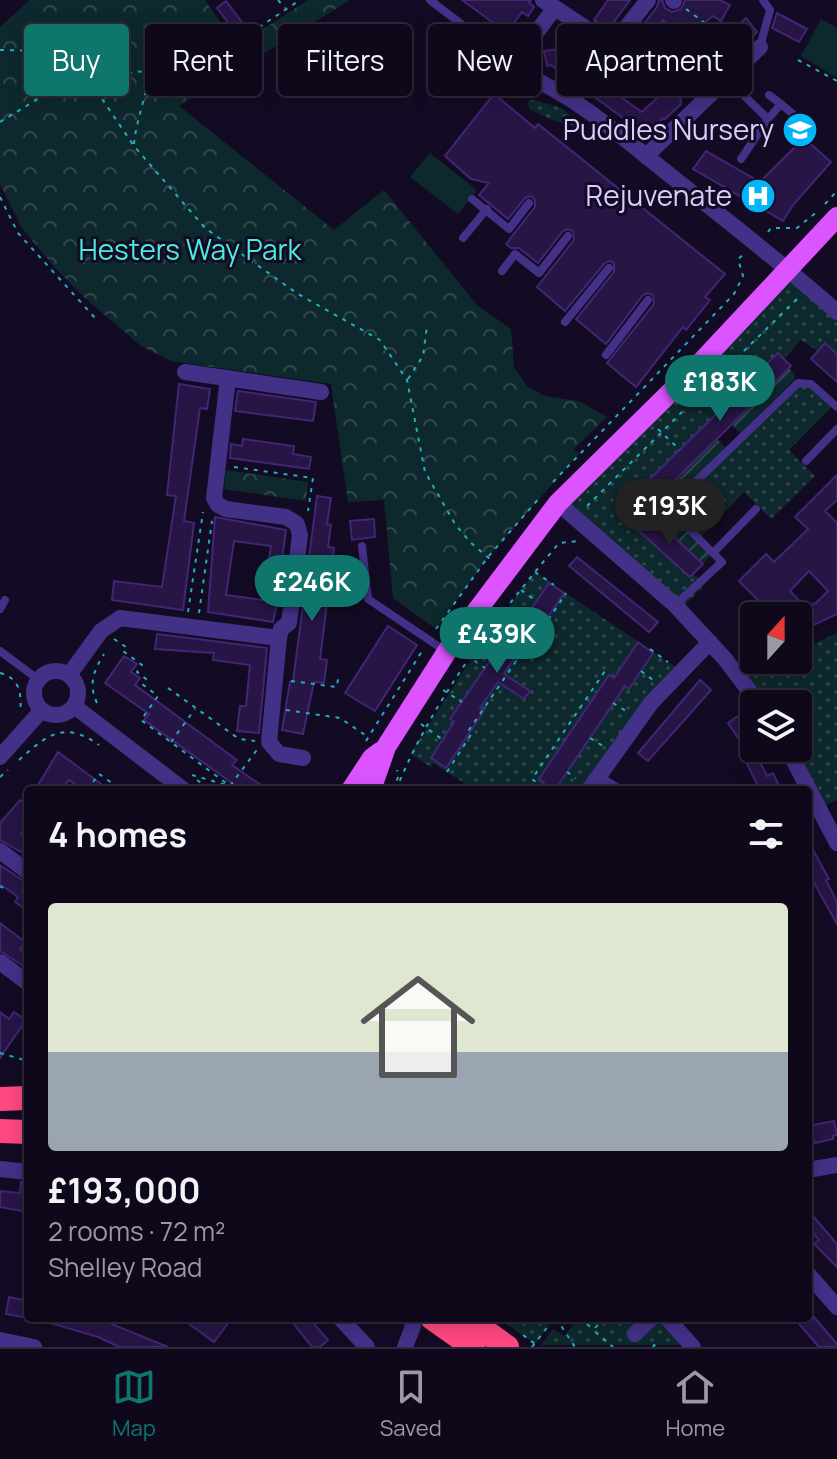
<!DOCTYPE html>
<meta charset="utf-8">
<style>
:root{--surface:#0e081a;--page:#1c1627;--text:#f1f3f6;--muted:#9b9aa2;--line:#2e2939;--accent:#0f766e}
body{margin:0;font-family:Manrope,sans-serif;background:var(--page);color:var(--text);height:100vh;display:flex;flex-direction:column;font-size:30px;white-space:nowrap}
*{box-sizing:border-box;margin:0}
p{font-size:26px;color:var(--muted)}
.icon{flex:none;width:44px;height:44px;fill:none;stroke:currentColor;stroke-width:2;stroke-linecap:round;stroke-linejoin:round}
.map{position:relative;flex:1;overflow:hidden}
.drawer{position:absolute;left:24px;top:786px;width:788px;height:536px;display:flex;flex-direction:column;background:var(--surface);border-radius:8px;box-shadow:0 4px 20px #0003,0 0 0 2px var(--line)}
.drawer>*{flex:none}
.guide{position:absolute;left:24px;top:24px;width:790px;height:72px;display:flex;gap:16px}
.needle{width:52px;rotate:21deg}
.buttons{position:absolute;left:740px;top:602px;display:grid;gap:16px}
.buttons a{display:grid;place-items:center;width:72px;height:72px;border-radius:8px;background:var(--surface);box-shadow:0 4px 20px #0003,0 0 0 2px var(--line);font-size:40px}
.price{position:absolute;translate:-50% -68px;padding:0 18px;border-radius:28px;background:var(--accent);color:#fff;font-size:26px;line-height:52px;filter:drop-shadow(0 2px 4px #0008)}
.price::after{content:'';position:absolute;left:50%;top:48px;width:24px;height:18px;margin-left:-12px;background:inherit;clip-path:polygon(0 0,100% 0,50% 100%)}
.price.on{background:#222;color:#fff}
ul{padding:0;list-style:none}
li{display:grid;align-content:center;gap:16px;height:424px;padding:0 24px}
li+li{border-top:2px solid var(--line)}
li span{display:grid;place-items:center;height:248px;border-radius:8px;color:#555}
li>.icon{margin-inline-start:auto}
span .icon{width:144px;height:144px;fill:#fffc;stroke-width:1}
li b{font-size:34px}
h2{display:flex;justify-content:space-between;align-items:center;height:96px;padding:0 24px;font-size:34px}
.tag{padding:0 28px;border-radius:8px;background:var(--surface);box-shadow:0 4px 20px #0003,0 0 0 2px var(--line);font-size:28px;line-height:72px}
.tag.on{background:var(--accent);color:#fff}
.dock{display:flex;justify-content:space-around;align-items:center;height:112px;border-top:2px solid var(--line);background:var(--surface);font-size:22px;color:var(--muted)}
.dock a{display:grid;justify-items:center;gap:4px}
.dock .on{color:var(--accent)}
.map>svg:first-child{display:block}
.grass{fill:url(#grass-dots);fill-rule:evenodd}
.forest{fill:url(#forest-crowns)}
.garden{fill:url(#garden-furrows)}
.pitch{fill:#0e292d}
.building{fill:#271546;stroke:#422574;stroke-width:2;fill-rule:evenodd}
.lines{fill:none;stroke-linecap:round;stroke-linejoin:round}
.path{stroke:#22aebe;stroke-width:2;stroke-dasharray:4 6;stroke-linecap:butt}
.lane{stroke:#433187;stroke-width:8}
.street{stroke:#433187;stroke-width:16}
.primary{stroke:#dc54ff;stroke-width:20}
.highway{stroke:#ff4881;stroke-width:24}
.labels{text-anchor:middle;stroke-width:6;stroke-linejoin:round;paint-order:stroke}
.poi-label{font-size:28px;fill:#dbcdff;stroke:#130b23;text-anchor:end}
.park-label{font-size:28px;fill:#4debde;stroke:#130b23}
</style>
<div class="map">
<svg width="837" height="1347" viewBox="0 0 837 1347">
<defs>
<pattern id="grass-dots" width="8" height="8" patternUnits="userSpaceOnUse" patternTransform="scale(2)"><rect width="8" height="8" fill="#0e292d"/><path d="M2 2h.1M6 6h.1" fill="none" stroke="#30474c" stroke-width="1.8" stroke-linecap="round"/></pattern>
<pattern id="forest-crowns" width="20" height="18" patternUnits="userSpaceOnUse" patternTransform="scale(2)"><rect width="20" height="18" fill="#0e292d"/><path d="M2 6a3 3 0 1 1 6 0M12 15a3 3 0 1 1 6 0" fill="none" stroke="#30474c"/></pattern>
<pattern id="garden-furrows" width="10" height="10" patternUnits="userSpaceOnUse" patternTransform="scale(2)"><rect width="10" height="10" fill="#0e292d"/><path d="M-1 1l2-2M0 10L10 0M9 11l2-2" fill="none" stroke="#30474c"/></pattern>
</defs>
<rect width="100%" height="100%" fill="#130b23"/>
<path class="grass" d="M534,100L562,108L584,128L557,122L529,109L528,101Z
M789,269L837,312V354L826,343L818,351L801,340L784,359L778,354L650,480L654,485L630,505L633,515L643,525L639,530L690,577L693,574L706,583L680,610L558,503Z
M801,382L834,404L789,450L815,476L771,519L744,492L699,539L678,518V501Z
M535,572L680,670L589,790H555L625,686L630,688L653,653L638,643L614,678L609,675L540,779L544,782L538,790H475L433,763L431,767L410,754L481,644ZM549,583L564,594L541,628L536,626L477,713L469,733L446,768L431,757L454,722L450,719L520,616L525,618Z
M837,633V800L820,808L787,748H798V704H759L739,677L777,660H798V651Z
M499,1318H550L549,1325L535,1344Z
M571,1318H663L682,1345H541L553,1329L564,1336L575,1323Z"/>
<path class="forest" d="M30,0H205L237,46L308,0H350L179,106L334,230L384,190L477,305L511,329L514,367L527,386L545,396L579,401L607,417L574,449L579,454L488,557L436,629L393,598L384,500L348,502L331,384L171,361L141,346L85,298L57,270L22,228L0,184V27Z
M226,470L308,482L306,501L224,489Z"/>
<path class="garden" d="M789,368L795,375L794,380L740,433L732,425Z
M717,439L726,448L678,495L669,487Z
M662,513L667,515L712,554L703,564L654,518Z"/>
<path class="pitch" d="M821,19L837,28V78L801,56Z
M430,153L477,190L458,214L410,177Z"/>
<path class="building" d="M462,0H531L529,2L534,7L528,16L522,12L513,24L514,29L500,32L499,27Z
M608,0H630L608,30L594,20Z
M659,0H662L665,8L672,12L681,9L685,0H720L730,5L721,21L713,16L698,28L710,40L702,52L663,20L648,41L644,39L623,68L611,59L618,50L627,45L657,7Z
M226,1L245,26L236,33L217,8Z
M777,13L807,29L799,42L772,28Z
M746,18L757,32L693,93L679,78Z
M565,48L560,54L642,112L678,78L681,104L665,119L663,118L652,129V133L639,134L638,129L551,65L547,66L544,51Z
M494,94L535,128L538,124L725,274L705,297L710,300L686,330L683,327L636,387L607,363L654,304L653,295L648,293L643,295L606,344L576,319L614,272V263L609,261L604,264L565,311L537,287L574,240L573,231L568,229L563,231L538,263L519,248H511L506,244L535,207V200L531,196L526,197L508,219L479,195L489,183L471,179L445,156Z
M804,138L831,162L793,205L783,221L693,169L706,151L760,182Z
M825,343L837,354V382L811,359Z
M778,353L791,366L662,493L649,480Z
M179,384L210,389L207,409L200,408L184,521L194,523L183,610L112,600L114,581L162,587L176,496L167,495Z
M238,391L316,402L313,421L235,411Z
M243,439L294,446L293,454L311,457L309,469L230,458L231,444L242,446Z
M837,475V500L825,511L837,523V614L805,629L812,644L798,651V616H774L739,581L766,554L774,562L808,529L795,517ZM809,571L828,591L817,602L806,608L790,591Z
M317,496L331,498L327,524L331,525L328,547L334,548L320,659L327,660L324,683L314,682L303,734L282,730L290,682H293Z
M651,516L703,564L690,577L638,530Z
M215,517L286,530L282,560H286L273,622L208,612ZM234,541L271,546L263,600L226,595Z
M374,519L375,537L352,540L350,521Z
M577,557L658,622L649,632L569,566Z
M549,583L564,593L526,650L521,647L504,674L530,691L524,699L498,682L480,708L484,711L446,768L431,758L454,722L450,719L521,615L525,618Z
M388,626L417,645L375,711L345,693Z
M157,634L267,648L259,733L237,731L240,706H246L250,665L213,660L214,653L155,649Z
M638,642L653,653L629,689L625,686L555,790H538L544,782L539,779L609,675L614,678Z
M124,656L137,664L131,672L140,678L135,685L237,760L232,765L268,790H234L236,786L144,720L149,714L105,683Z
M700,680L711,690L648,761L638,753Z
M738,716L754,741L744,747L728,723Z
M752,746L767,776L773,773L781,790H760L741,752Z
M58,752L77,766L109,790H83L69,780L63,788L58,785L54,790H35Z
M20,800L28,806V815L23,821L28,825L21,834L28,839V842L21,852L0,840V823Z
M808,841L829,879L826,880L837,902V924L808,872Z
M0,865L28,884V911L15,902L18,897L0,884Z
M0,923L25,942L20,949L28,956L22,965L0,951Z
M0,1012L9,1019L14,1012L26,1020L0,1058Z
M834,1121L837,1135L833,1136V1139L815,1143L814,1140L808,1141V1126Z
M21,1182L28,1183V1212L0,1207V1191L20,1193Z
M808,1210L837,1244V1267L814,1244L819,1240L808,1227Z
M9,1297L28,1301V1318L6,1314Z
M814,1317L837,1344V1347H819L794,1318L811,1320Z
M45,1318H97L168,1347H119L98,1337L44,1321Z
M181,1318H232L214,1342Z
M289,1318H309L328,1340L320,1347H312Z"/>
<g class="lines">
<path class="path" d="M278,0L285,8
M686,9L709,26L731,50
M497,37L507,45
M0,50L44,51L56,58L100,96L134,146L205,228L298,294L380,340L407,380L425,472L455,524L470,542L491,560
M798,60L837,81
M53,88L57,68L56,59
M0,122L69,80L145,71L243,38L300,0
M134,144C137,112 154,80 150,48
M0,197L18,233L96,319
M825,204L837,191
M768,232L771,228H797L818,211
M724,364L745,387
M408,379L423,356L427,326
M701,393L799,297
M658,429L680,450
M234,467L313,478L308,511
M553,482L734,294L743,276L738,259L743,255
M587,506L685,409
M535,572L554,585
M521,590L536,601
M188,612L203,512
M199,613L212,521
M490,620L508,633
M436,629L488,557L541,496
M114,639L126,647L123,651L142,665L137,672L146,679L142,684L158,696L141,720L230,786
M650,649L668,662
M466,655L485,668
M641,671L653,680
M0,673C20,678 22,694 20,713
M291,681L337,687L338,679
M168,688L239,739L255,741
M443,690L462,702
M97,703C88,684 94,670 104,654
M613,703L626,711
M286,710L340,718L368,737
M421,724L443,740
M590,738L603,746
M366,741L424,648
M171,742L195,709
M19,760C47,735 64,720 99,745
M447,772L472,733L469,730L536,632L539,634L566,593
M567,772L576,778
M192,775L230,786L256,751L255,748
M0,777L8,770
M197,780L211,790
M87,790L99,774L122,790
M393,790L399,775L397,770
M396,790C432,700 497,617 559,543L579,541
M533,790L537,783L532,779L607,668
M0,886L3,888
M0,1053L28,1061
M556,1318L575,1347
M579,1318L593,1329
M605,1318L593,1330L613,1347
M523,1335L539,1347
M532,1347L549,1325L550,1318
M653,1347L654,1345L657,1347"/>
<path class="lane" d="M430,0L486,43L495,56
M760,47L770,10L763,0
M727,79L768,119L741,159
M769,95L781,104
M768,119L781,104L794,115
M472,199L509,229L529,203
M463,238L487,209
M502,271L515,254L539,273L568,236
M565,322L609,268
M606,355L648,300
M679,385L694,400
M806,461L837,429
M362,546L368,599L447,652
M713,553L756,509
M675,605L722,562L678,518L676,507L681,496L798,383L811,384L837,407
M0,609L5,600
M0,651L39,680"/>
<path class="street" d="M543,0L607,42L618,38L648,0
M673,0L674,1
M491 66a18 18 0 1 1 36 0a18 18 0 1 1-36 0Z
M522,52L554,9
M525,75C577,97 622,137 666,172C724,218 782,263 837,312
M646,156L760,47
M185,372L321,392
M558,503L675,605L725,659L759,704
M279,638L269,742L279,754L303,758
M34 693a22 22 0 1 1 44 0a22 22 0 1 1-44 0Z
M69,675L101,631L120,618L279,638L281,629L289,623L300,535L297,524L286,517L226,509L218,505L214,498L228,378
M74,706L184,790
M787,748L837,843
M0,757L42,710
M596,779L614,790
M589,790L651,703L710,642
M0,851L28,872
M0,962L28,983
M0,1169L28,1172
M808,1170L837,1165
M808,1274L837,1307
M340,1318L367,1347
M667,1318L693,1347
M635,1334L651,1318
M0,1340L34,1347
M405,1347L413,1326L411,1318"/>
<path class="primary" d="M351,790L372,758L380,752
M371,790L386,747L451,645L558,503L703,360L837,217"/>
<path class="highway" d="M0,1099L28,1098
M0,1131L28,1132
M432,1318L473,1347
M467,1318L507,1347"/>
</g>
<defs>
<symbol id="school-disc" viewBox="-11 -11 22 22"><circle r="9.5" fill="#00b6f8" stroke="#130b23"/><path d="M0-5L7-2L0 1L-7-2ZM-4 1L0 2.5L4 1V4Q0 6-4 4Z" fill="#fff"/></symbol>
<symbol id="hospital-disc" viewBox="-11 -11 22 22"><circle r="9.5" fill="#00b6f8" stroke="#130b23"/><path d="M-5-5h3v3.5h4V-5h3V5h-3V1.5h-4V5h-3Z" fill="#fff"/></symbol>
</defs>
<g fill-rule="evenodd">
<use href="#school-disc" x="780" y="110" width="40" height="40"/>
<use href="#hospital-disc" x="738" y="176" width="40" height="40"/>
</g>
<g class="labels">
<g class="poi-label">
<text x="774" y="140">Puddles Nursery</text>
<text x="732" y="206">Rejuvenate</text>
</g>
<g class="park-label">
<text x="190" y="260">Hesters Way Park</text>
</g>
</g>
</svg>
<div class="buttons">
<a><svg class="needle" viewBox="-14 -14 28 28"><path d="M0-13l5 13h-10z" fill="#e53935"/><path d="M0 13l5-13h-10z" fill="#9b9aa2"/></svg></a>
<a><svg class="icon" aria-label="layers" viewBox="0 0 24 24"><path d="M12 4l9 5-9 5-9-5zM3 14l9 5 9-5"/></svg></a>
</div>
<b class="price" style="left:720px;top:423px">£183K</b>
<b class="price on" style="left:670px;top:547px">£193K</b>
<b class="price" style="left:312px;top:623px">£246K</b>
<b class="price" style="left:497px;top:675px">£439K</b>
<div class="guide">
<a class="tag on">Buy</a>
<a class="tag">Rent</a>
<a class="tag">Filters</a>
<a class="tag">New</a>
<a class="tag">Apartment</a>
</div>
<section class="drawer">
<h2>4 homes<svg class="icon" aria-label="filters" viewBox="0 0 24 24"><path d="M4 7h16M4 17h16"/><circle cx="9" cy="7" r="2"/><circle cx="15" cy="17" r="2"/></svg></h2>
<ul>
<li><span style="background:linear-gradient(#dfe7d0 60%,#9aa5b1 0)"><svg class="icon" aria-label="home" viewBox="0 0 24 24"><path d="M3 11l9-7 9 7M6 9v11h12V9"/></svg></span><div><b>£193,000</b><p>2 rooms · 72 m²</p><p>Shelley Road</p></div></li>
</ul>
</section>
</div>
<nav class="dock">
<a class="on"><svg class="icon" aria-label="map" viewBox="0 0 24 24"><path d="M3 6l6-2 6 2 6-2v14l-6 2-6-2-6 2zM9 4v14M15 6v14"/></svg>Map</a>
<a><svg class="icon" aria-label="saved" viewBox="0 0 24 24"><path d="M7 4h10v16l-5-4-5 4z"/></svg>Saved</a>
<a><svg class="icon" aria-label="home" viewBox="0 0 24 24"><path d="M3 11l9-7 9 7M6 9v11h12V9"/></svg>Home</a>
</nav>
